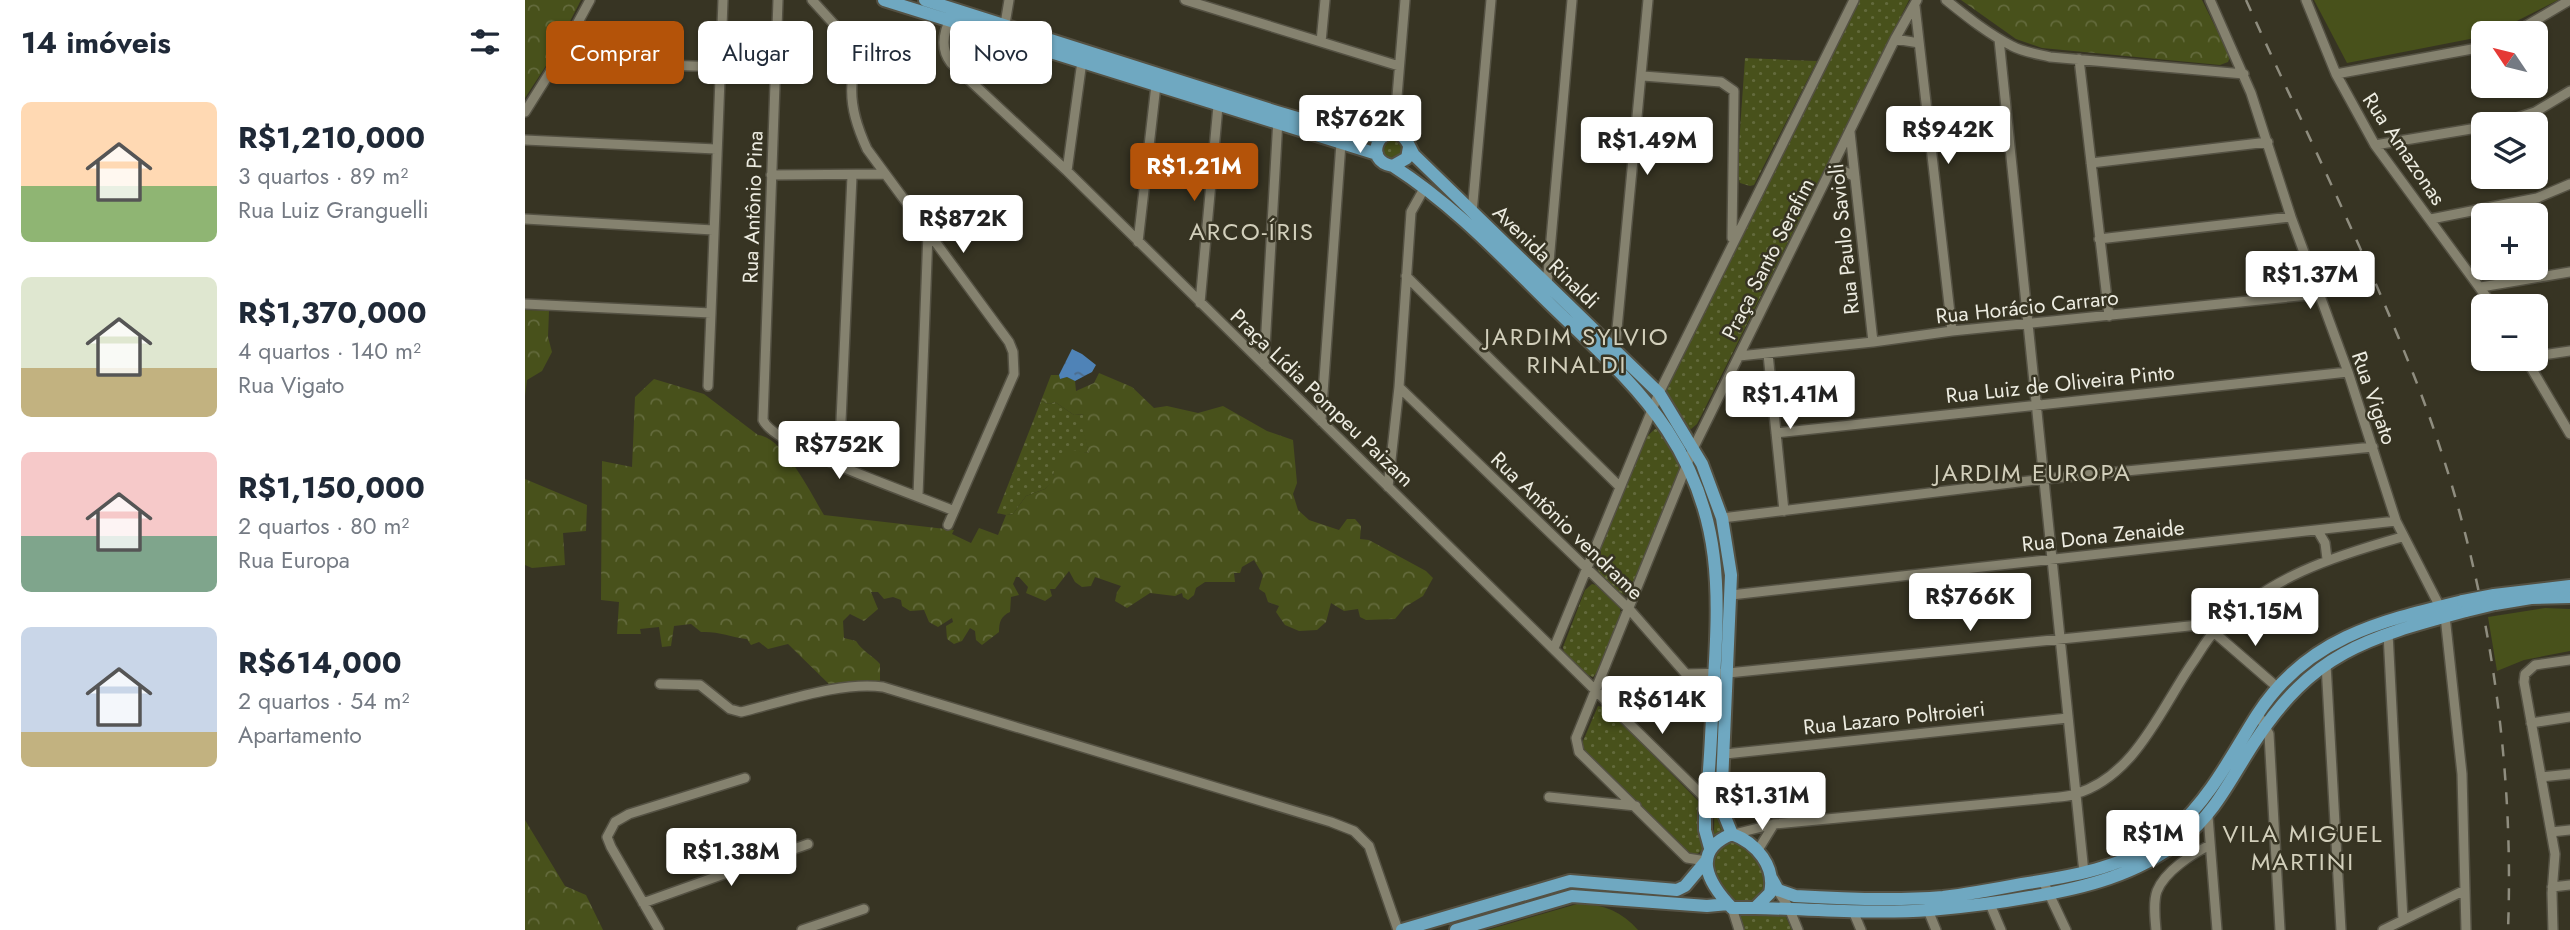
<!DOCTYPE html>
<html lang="pt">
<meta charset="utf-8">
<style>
:root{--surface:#fff;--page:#f6f6f7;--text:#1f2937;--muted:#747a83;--accent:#b45309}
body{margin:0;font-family:Jost,sans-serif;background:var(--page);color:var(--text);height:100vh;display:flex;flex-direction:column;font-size:26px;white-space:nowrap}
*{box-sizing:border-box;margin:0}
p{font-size:23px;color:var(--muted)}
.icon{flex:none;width:38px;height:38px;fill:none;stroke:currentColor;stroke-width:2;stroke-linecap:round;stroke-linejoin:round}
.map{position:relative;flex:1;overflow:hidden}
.panel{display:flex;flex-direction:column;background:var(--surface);width:525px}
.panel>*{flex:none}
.hud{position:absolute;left:21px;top:21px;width:665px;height:63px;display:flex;gap:14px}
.needle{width:46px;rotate:305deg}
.fabs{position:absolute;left:1946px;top:21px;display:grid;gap:14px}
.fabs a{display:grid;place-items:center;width:77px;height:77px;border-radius:10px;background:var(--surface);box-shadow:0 2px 5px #0004;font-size:35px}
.price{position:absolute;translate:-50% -60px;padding:0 16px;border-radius:7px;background:#fff;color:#222;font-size:23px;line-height:46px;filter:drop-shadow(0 2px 4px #0008)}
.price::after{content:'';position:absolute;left:50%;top:42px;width:21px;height:16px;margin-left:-10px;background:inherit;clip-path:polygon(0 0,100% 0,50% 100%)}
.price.current{background:var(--accent);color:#fff}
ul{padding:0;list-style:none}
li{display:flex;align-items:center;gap:21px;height:175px;padding:0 21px}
li span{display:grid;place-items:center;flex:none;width:196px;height:140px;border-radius:10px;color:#555}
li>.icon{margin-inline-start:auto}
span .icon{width:84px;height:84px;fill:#fffc;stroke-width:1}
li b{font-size:30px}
h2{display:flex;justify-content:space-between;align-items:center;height:84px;padding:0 21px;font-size:30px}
.pill{padding:0 24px;border-radius:10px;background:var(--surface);box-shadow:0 2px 5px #0004;font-size:24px;line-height:63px}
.pill.current{background:var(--accent);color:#fff}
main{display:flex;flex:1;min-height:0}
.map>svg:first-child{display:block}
.grass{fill:url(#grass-dots)}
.forest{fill:url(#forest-crowns)}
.park{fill:#48511b}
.water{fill:url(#water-ripples)}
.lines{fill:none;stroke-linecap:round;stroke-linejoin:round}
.minor-casing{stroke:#545143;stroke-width:12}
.major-casing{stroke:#545143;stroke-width:16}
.minor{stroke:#85826f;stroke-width:9}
.major{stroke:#6fa8c1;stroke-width:12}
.rail{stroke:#8f8d7f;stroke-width:2.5;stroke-dasharray:12 12;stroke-linecap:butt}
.major-bridge-casing{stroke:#545143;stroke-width:16;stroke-linecap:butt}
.major-bridge{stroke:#6fa8c1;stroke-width:12}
.labels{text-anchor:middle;stroke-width:5;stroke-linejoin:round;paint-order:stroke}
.street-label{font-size:21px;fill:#edece1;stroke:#373423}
.quarter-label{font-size:24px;letter-spacing:2px;fill:#d2cfbb;stroke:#373423}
</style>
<main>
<section class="panel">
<h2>14 imóveis<svg class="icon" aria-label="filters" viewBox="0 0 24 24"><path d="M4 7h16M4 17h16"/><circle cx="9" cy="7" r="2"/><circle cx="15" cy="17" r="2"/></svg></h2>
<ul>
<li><span style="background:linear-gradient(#ffd9b3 60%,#8fb573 0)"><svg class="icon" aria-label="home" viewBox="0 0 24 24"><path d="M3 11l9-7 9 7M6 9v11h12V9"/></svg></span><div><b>R$1,210,000</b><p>3 quartos · 89 m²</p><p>Rua Luiz Granguelli</p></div></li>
<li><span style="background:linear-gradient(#dfe7d0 65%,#c2b280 0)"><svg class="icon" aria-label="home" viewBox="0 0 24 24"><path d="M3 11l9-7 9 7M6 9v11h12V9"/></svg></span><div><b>R$1,370,000</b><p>4 quartos · 140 m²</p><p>Rua Vigato</p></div></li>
<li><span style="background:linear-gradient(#f6c9c9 60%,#7fa58c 0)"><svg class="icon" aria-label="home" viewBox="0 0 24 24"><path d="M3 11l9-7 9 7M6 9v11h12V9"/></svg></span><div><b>R$1,150,000</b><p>2 quartos · 80 m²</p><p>Rua Europa</p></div></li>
<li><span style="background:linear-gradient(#c9d6e8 75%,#c2b280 0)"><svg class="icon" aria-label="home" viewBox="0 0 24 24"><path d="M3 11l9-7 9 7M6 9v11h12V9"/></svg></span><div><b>R$614,000</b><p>2 quartos · 54 m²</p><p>Apartamento</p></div></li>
</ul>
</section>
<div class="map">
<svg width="2045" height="930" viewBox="0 0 2045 930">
<defs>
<pattern id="grass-dots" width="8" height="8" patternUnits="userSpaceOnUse" patternTransform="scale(1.75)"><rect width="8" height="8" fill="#48511b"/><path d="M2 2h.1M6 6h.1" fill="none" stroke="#636a3c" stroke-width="1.8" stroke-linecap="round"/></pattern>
<pattern id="forest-crowns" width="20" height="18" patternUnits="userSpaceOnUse" patternTransform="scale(1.75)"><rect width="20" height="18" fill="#48511b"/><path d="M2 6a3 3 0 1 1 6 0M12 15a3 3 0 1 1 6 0" fill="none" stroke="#636a3c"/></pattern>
<pattern id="water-ripples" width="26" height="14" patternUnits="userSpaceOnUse" patternTransform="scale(1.75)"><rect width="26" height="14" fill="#4f83b7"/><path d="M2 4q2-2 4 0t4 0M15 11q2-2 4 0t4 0" fill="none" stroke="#4c6b89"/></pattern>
</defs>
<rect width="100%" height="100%" fill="#373423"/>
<path class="grass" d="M1334,0H1384L1172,424L1166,429L1161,427L1140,392L1142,386Z
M1220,58L1292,61L1229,185L1225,186L1215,183L1212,173Z
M857 149a11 11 0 1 1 22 0a11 11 0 1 1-22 0Z
M516,401L524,404L530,402L549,415L560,414L557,424L564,453L548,451C538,459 527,467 528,481L520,489L501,496L488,514L481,515L472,513Z
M1130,429L1135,430L1156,460V471L1107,591L1100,595C1087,589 1072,577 1071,561L1119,439Z
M1172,466L1192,520L1199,560L1198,663H1195L1196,588L1170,471Z
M1067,584L1071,585L1095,608L1096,616L1075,669L1068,677L1063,675L1039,652L1038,647L1060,590Z
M1194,700L1197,701L1192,817L1201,832L1189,836L1191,703Z
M1073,706L1082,708L1177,805L1178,849L1169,857L1058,748V741Z
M1208,840L1225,848L1243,878V888L1233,901L1217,904L1201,894L1187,869V852Z
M1259,913L1267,930H1218L1214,921L1216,914Z"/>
<path class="forest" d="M0,0H56L26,58L0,98Z
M1436,0H1677L1705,57L1703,62L1695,65L1517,48L1491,39Z
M0,310L24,311L23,337L27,352L17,371L2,380L0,396Z
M574,373L607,387L629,408L642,406L673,413L698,406L742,431L768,440L772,483L768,494L773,510L784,520L814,530L822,519H830L836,526L835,539L844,540L901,571L908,578L898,596L880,607L870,619L841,620L835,617L833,609L819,611L806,603L801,622L792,630L774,631L760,625L751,612L754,606L743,602L740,593L734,589L738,575L729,560L717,567L715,573H709L710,582H680L671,588L669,595L663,600L658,597L657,593L650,596L625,593L602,608L590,601L592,592L596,586L570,577L566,586L557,587L550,582L544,571L530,589H525L527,596L520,601L501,593L503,587L494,577H491L488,584L494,595L486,597L485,612C476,616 474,622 474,632L457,645L451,640L450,631L445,628L437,641L429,644L422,639L421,626L428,622L427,618L413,627L404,622L399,610L385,611L377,606L376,600L368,597L359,599L353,592H346L353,609L339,621L325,614L318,621L319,638L331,641C337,651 347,655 355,664V681H337L308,688L263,644L243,649L234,642L226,645L222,639C205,637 193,631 176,632L166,624L149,626L146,646L137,647L134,627L115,629L116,634H92L94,602L76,600L77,461L107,467L110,397L129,379L179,394L233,435C259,438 286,494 299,515L429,530L427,534L446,543L454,528L473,535L481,515L488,514L501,496L520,489L527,481L531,462L536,460L548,450L564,453L556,424L559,414L549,415L530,402L524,404L516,401L526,375H534L535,379L542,377L550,381L551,391L569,383Z
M0,479L62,505L61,531L38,533L40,565L7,568L0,565Z
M0,820L40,886L61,895L78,930H0Z"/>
<path class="park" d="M1789,0H2033L1974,30L1950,38L1822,63Z
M2020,608L2045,609V651L1999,660L1972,671L1963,617Z
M1052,904C1076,903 1097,911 1113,930H962Z"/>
<path class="water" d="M547,349L557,354L571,365L567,372L550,381L542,377L535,379L534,375Z"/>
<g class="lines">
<defs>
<path id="minor" d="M253,0L238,420C250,448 395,496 429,511
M287,0L328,45C332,59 328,71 327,84C325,107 333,129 342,149L484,342L488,352L489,374L423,525
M660,0L874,66
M1421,0C1441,16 1463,34 1487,46C1498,52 1512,54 1525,57L1719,74
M1685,0L1726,93L1766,217L1823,372L1871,521L1915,607
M1781,0L1811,74L1850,145L1968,306
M1390,6L1427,331
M426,17C418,33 415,49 426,63L542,171L1182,800
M480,24L484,0
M1989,33L2045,0
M1370,39L1394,43
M1474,39L1559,873
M796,42L800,0
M1554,59L1584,316
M32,61L195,67
M1811,74L1958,47
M1118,76L1196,82L1209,91L1207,238
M0,112L32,61L65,0
M1974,124L2010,112L2045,91
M1325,132L1348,342
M869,133L880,0
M0,140L191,149
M1850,145L1958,127
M1566,163L1743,142
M1307,169L1317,170L1330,177
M542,171L557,61
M246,175L359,174
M947,213L966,0
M0,219L188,230
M1906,219L2012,198L2045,184
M1574,239L1766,217
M613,242L631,85L629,80
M881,276L1095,487
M1022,285L1047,0
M1956,287L2045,272
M675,303L693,106
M0,304L186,313L183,386
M186,313L198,0
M1090,350L1123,0
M1243,354L1259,511
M1214,356L1348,342L1427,331L1794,294
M2011,356L2045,351
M2001,359L2045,434
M739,365L753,119
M874,387L1105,610L1161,674L1203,673L1674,625L1684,628L1752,687
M796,421L816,143
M1251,433L1823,372
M314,465L327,176
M863,487L874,387L886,212L900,187
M393,495L403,233
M1197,518L1519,479L1848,447
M1793,531L1800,543L1802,559
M1206,595L1871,521
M1920,616L1937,774L1941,930
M1863,633L1878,920
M1029,648L1134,393L1329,0
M1801,664L1816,930
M135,684L175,685L205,709L216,712C258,702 316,681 358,687L806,822L829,831L844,846L873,930
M1733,714L1744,734L1755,930
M2006,723L2045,717
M1200,754L1543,718
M2016,777L2045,774
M1024,797L1111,806
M1683,816L1692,930
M2026,832L2045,830
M1209,834L1249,824L1524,798C1533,797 1542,797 1550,794C1610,777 1636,708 1668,662C1675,652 1681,640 1690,631C1744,577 1806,557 1877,537
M1233,850L1249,824
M1181,861L1162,858L1054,752L1051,738L1169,447L1370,39L1392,0
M1518,881L1541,930
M2027,887L2045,885
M1251,888L1264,908L1273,930
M118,903L283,844
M1465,904L1476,930
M1207,908L1214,930
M1403,910L1411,930
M1328,911L1336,930
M134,930L86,847L82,837L90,822L104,814L220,778
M277,930L339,909
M1631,930C1630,918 1628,902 1632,891C1640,871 1667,854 1685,845
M1858,930L1940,890
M2028,930L2027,893L2030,854L1999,682L2000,674L2010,665L2045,660"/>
<path id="major" d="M359,0L852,154
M400,0L752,112L830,135L859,136
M884,147L882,158L868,166C836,161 856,121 877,136C883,140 885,149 889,155L1134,393L1177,464L1197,518L1206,575L1196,807L1207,834
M868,166C930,206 975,255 1027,306C1067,345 1111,383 1142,430C1200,518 1194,596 1188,696C1186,735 1185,774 1180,812V830L1185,848
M1969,595L2045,586
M1970,604L2006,598L2045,597
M1207,834C1232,843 1251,867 1245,893L1230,908H1207C1183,883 1165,851 1207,834Z
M1247,879L1253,890L1270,896C1319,899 1370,901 1418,897C1444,894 1471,889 1497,884C1550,876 1607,866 1649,830C1686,797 1706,756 1732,715C1781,638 1855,621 1938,601
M1230,908C1288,909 1347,914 1405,910C1438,907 1472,903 1505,897C1559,888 1612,875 1656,840C1690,814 1706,778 1729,743C1788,652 1841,638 1941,611
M877,930L1045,881L1152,890L1160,886L1181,861
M931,930L1047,896L1182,906L1203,904"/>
</defs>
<use href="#minor" class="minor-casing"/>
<use href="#major" class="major-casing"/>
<use href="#minor" class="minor"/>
<use href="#major" class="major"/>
<path class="rail" d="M1721,0C1779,128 1842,255 1893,386C1959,557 1990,747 1983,930"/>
<defs>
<path id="major-bridge" d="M1938,601L1969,595
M1941,611L1970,604"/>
</defs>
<use href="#major-bridge" class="major-bridge-casing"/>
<use href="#major-bridge" class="major-bridge"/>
</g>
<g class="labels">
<g class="street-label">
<text transform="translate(1879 149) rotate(56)" y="7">Rua Amazonas</text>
<text transform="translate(228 207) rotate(-88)" y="7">Rua Antônio Pina</text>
<text transform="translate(1319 239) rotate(-96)" y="7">Rua Paulo Savioli</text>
<text transform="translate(1021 257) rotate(44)" y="7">Avenida Rinaldi</text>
<text transform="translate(1243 259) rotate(-63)" y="7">Praça Santo Serafim</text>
<text transform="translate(1502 307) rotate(-6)" y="7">Rua Horácio Carraro</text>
<text transform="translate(1535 384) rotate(-6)" y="7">Rua Luiz de Oliveira Pinto</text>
<text transform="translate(797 398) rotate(44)" y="7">Praça Lídia Pompeu Paizam</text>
<text transform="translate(1849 398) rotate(71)" y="7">Rua Vigato</text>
<text transform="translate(1042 526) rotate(44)" y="7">Rua Antônio vendrame</text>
<text transform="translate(1578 536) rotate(-6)" y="7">Rua Dona Zenaide</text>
<text transform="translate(1369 718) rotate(-6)" y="7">Rua Lazaro Poltroieri</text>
</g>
<g class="quarter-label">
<text x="727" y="240">ARCO-ÍRIS</text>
<text x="1052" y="345">JARDIM SYLVIO<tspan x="1052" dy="28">RINALDI</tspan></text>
<text x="1508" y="481">JARDIM EUROPA</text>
<text x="1778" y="842">VILA MIGUEL<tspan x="1778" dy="28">MARTINI</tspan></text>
</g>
</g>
</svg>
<div class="fabs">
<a><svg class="needle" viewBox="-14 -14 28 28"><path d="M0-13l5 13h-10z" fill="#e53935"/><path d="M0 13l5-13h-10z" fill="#747a83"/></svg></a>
<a><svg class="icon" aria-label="layers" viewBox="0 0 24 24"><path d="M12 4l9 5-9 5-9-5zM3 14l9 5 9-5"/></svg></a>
<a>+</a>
<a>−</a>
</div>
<b class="price" style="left:835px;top:155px">R$762K</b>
<b class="price" style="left:1423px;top:166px">R$942K</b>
<b class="price" style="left:1122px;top:177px">R$1.49M</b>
<b class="price current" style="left:669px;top:203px">R$1.21M</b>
<b class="price" style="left:438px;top:255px">R$872K</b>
<b class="price" style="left:1785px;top:311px">R$1.37M</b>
<b class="price" style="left:1265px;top:431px">R$1.41M</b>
<b class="price" style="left:314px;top:481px">R$752K</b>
<b class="price" style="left:1445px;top:633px">R$766K</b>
<b class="price" style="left:1730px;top:648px">R$1.15M</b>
<b class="price" style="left:1137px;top:736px">R$614K</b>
<b class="price" style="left:1237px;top:832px">R$1.31M</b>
<b class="price" style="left:1628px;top:870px">R$1M</b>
<b class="price" style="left:206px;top:888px">R$1.38M</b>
<div class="hud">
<a class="pill current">Comprar</a>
<a class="pill">Alugar</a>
<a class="pill">Filtros</a>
<a class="pill">Novo</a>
</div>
</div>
</main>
